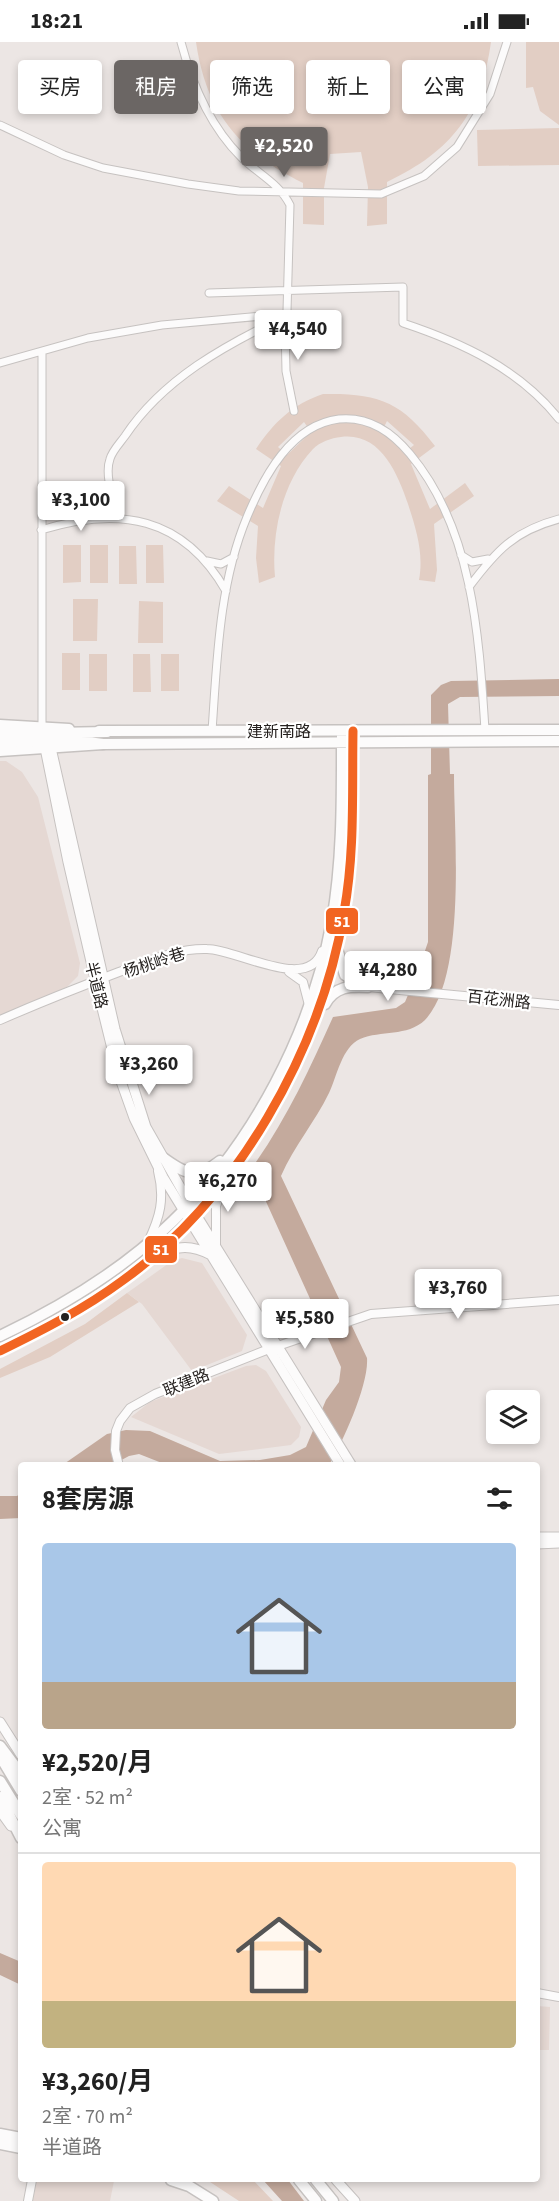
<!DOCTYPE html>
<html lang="zh">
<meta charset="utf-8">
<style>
:root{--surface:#fff;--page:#f2f2f2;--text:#222;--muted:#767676;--line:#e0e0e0;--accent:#6b6664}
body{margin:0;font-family:"Source Sans 3","Noto Sans SC",sans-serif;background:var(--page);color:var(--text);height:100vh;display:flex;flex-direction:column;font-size:22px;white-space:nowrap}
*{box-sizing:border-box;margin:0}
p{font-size:20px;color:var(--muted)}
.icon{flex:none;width:33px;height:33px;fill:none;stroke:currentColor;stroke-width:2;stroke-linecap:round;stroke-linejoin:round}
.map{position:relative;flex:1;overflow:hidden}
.sheet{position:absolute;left:18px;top:1420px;width:522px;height:720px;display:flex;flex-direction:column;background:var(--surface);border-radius:6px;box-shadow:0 3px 9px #0003}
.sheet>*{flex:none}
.guide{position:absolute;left:18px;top:18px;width:524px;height:54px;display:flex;gap:12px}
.controls{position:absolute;left:486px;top:1348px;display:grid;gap:12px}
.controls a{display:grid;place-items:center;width:54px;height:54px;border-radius:6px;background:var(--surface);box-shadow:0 3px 9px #0003;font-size:30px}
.price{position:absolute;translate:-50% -51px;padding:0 14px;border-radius:6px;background:#fff;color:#222;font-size:20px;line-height:39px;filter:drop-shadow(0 2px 3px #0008)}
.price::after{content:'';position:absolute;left:50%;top:36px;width:18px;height:14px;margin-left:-9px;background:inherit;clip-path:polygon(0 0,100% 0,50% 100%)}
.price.active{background:var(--accent);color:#fff}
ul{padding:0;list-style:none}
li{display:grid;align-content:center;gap:12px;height:318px;padding:0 24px}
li+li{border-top:2px solid var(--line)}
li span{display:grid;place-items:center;height:186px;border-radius:6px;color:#555}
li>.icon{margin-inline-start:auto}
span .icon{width:108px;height:108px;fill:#fffc;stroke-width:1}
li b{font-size:26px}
h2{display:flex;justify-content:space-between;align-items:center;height:72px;padding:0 24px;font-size:26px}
.tag{padding:0 21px;border-radius:6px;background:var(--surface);box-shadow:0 3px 9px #0003;font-size:21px;line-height:54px}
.tag.active{background:var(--accent);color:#fff}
.status{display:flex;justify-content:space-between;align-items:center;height:42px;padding:0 30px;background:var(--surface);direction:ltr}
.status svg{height:16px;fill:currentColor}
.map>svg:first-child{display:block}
.built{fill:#e5d8d3}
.green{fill:#e2cec4;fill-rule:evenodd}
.water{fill:#c4aa9d}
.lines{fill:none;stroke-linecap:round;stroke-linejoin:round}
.minor-casing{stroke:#c6c2c0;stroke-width:9}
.tertiary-casing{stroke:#c6c2c0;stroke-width:10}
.secondary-casing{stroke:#c6c2c0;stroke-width:11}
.primary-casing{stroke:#c6c2c0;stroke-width:13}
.trunk-casing{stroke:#c6c2c0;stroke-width:13}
.minor{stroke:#fcfbfb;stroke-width:7}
.tertiary{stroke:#fcfbfb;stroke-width:8}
.secondary{stroke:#fcfbfb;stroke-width:9}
.primary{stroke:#fcfbfb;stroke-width:10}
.trunk{stroke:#fcfbfb;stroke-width:10}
.bus-1-casing{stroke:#fff;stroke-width:14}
.bus-1{stroke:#f26522;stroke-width:9}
.bus-dot{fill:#25211f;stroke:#fff;stroke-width:2}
.labels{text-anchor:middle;stroke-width:4.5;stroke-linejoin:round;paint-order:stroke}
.street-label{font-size:16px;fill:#25211f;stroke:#fff}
.line-badge{stroke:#fff;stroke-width:2}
.badge-label{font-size:16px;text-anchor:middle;font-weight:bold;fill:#fff}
</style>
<div class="status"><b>18:21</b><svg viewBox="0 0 49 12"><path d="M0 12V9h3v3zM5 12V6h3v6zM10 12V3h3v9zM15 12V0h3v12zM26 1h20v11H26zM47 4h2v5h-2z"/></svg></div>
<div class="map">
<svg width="559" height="2159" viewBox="0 0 559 2159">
<rect width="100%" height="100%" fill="#ece6e4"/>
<path class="built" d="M0,719H6L22,730L38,755L80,921L78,934L67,945L0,974Z
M182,1216L202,1221L247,1293L242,1309L192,1329L142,1262L127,1251L172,1219Z
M256,1323L266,1329L301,1385L299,1395L291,1403L219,1412L131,1375L150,1360L246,1324Z
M537,1964L550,1965L549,2008H537Z
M36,2138H106L114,2139L110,2159H33Z"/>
<path class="green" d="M196,0H491C481,71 452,109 387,140V182L367,184L368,145L361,110L330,112L324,146V183L303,182V141C240,110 206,71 196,0Z
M526,0H559V83L540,69L533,45L526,46Z
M559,86V123L478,124L477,88Z
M323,352C378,351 401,359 435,404L411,422L430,467L465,441L474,454L434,482L437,528L435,540L419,538C424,511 416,487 408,462C397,430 380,390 341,395C331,396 320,400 313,407C282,440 271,492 275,535L259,541L256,516L258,484L217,459L229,444L263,466L281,424L256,407C274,380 293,362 323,352ZM387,379L414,403L404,411L382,389ZM304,380L311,390L287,413L278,405Z
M63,503H81V540L63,541Z
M90,503H108V541H90Z
M146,503H163L164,541H146Z
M119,504H136L137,542H119Z
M73,557H98L97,599H73Z
M139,559L163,560V601H138Z
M62,611H80V648H62Z
M89,612H107V649H89Z
M133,612H150L151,650H133Z
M161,612H179V649H161Z
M127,1251L139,1260L50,1315L0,1336V1327L85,1282Z
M207,2138H253L273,2159H239Z"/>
<path class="water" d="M559,637V654L460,655L448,662L450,732H454C454,791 467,934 425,978C407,995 381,988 360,997C342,1005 337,1034 329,1051C315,1080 294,1104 281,1134L367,1316C369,1342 343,1400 329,1423H167L139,1412L129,1414L112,1423L61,1424L107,1392L126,1388L150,1389L220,1419L260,1418L290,1413L306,1405L326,1358L339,1340L341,1325L263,1153L256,1120C288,1074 310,1026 333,975L396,966L405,960L417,932L428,900V733L431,732V653L441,643L451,639Z
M21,1451V1476L0,1477V1454H17Z
M0,1911L21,1920V1943L0,1933Z
M263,2138H288L304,2159H282Z"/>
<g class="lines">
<defs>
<path id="minor" d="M0,83L64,113L103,126L188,142L239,149L381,152L424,134L457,105L490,52L507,0
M209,251L403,245V281C463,301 519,327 559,377
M42,310V685
M0,321L88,296L162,283L274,273L282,276L285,283L286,329L294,369
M118,475C114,459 104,433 110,417C112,409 120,401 125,394C163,337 225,303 286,274L287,269L290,163C279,141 258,132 241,115C210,84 192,42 181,0
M41,488C119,464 183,474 226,549
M461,513L472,520L488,517
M207,519L221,522L234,515
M469,545C496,509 514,489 559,477
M212,689C217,618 219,542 247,475C264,434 291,383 339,377C369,374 392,390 410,412C473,487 479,594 485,688"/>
<path id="tertiary" d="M289,930L303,940L309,963
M368,945L559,963
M0,978C39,961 79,945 119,930C148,920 175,906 207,907C237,907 309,951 322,909
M148,1200C160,1175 165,1157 158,1129
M216,1204V1164L223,1143
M119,1424L115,1408L116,1389L120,1379L130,1366L155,1352L269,1307L371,1272L559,1258
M537,1951L559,1955
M28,2159L32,2138"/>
<path id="secondary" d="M45,706L68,820L98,950L118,1031L134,1076L163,1135L341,1424
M51,706L115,987L146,1085L195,1171L352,1424
M159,1213C178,1203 192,1203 211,1213
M537,1495H559
M537,1502L559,1501
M0,1680L21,1713
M0,1769L11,1784
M336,2138L355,2159"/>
<path id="primary" d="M0,683L69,687
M99,689L559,688
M0,709L103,702L559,699
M338,910L345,933L362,943
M325,962C335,944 350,944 368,945
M162,1115C185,1132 196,1138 220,1119
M0,1294C63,1264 123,1228 173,1179C254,1101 312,989 332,879C343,816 342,752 342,689
M0,1309C43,1288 84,1267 122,1239C237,1157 321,1008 344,870C355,810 352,749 353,689
M0,2092L21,2096
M0,2102L21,2106
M171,2138L189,2144L213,2159"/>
<path id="trunk" d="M0,692L107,690
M0,700L80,699L103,702
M0,1704L21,1732
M0,1714L21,1749
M0,1739L21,1773
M0,1755L21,1796
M299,2138L316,2159
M316,2138L333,2159"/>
</defs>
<use href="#minor" class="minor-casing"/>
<use href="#tertiary" class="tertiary-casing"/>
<use href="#secondary" class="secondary-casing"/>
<use href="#primary" class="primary-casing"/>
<use href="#trunk" class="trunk-casing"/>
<use href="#minor" class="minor"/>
<use href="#tertiary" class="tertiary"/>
<use href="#secondary" class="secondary"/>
<use href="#primary" class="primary"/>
<use href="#trunk" class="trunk"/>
<defs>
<path id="bus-1" d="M0,1309C43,1288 84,1267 122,1239C237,1157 321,1008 344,870C355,810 352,749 353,689"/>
</defs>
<use href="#bus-1" class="bus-1-casing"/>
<use href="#bus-1" class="bus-1"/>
</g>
<circle class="bus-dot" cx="65" cy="1275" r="5"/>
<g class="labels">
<g class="street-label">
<text x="279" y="695">建新南路</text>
<text transform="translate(154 920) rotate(-18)" y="6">杨桃岭巷</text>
<text transform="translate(97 943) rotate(76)" y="6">半道路</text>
<text transform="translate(499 957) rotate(6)" y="6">百花洲路</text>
<text transform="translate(186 1340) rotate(-22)" y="6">联建路</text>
</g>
</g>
<g class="line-badge">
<rect x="325" y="865" width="34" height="28" rx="6" fill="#f26522"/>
<rect x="144" y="1193" width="34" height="29" rx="6" fill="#f26522"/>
</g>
<g class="badge-label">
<text x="342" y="885">51</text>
<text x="161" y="1213">51</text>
</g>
</svg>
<div class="controls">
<a><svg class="icon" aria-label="layers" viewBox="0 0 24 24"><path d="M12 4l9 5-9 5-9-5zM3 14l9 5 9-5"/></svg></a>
</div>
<b class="price active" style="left:284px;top:136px">¥2,520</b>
<b class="price" style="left:298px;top:319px">¥4,540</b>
<b class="price" style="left:81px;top:490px">¥3,100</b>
<b class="price" style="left:388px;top:960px">¥4,280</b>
<b class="price" style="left:149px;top:1054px">¥3,260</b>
<b class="price" style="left:228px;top:1171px">¥6,270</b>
<b class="price" style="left:458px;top:1278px">¥3,760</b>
<b class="price" style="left:305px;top:1308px">¥5,580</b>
<div class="guide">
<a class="tag">买房</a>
<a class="tag active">租房</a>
<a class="tag">筛选</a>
<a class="tag">新上</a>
<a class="tag">公寓</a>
</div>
<section class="sheet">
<h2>8套房源<svg class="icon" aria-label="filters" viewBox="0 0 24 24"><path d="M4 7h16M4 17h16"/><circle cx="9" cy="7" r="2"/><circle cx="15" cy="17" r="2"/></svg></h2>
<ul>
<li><span style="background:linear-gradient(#a9c7e8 75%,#b9a48a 0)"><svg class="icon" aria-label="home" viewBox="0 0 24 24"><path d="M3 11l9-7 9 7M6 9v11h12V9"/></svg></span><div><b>¥2,520/月</b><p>2室 · 52 m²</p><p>公寓</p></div></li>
<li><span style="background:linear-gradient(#ffd9b3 75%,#c2b280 0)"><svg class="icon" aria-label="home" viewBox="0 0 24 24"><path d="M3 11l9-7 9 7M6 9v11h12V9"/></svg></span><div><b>¥3,260/月</b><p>2室 · 70 m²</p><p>半道路</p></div></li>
</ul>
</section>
</div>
